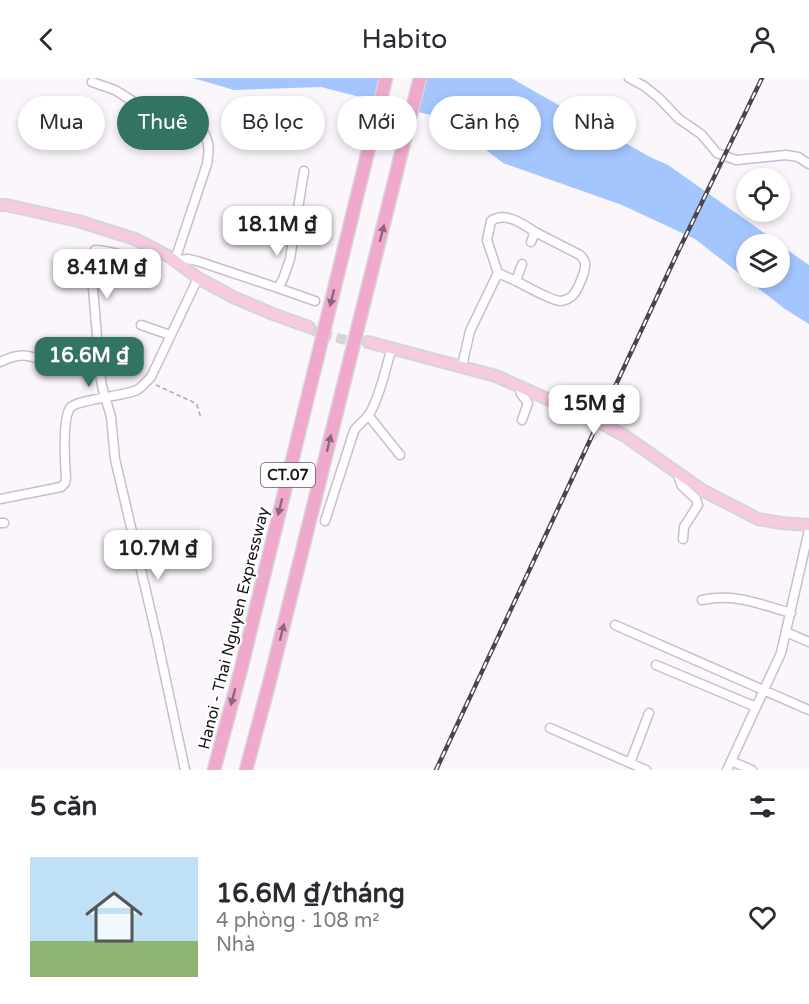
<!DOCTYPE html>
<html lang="vi">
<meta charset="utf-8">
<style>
:root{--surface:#fff;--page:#f2f2f3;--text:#2b2b33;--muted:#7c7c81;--line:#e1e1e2;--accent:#337362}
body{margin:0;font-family:"Varela Round",sans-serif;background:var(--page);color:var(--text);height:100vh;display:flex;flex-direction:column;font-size:22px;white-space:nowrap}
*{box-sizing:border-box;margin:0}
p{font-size:20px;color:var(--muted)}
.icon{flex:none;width:33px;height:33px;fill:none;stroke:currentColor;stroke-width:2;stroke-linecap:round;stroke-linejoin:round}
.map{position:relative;height:692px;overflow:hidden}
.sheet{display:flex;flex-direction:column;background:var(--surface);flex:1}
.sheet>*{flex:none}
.banner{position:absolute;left:18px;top:18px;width:774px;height:54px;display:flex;gap:12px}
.fabs{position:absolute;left:736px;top:90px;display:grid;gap:12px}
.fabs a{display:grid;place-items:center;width:54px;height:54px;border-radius:50%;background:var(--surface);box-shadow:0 3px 9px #0003;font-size:30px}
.price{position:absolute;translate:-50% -51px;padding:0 14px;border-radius:12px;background:#fff;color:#222;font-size:20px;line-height:39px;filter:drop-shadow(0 2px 3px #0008)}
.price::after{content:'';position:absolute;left:50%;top:36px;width:18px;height:14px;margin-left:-9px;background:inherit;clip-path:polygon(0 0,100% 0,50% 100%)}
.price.selected{background:var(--accent);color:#fff}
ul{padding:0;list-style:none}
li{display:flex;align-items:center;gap:18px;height:150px;padding:0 30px}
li+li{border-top:2px solid var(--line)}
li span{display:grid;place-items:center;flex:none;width:168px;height:120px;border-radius:0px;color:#555}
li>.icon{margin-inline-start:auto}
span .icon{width:72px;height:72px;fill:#fffc;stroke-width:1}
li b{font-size:26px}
h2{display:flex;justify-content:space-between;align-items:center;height:72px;padding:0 30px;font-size:26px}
.pill{padding:0 21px;border-radius:27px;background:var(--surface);box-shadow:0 3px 9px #0003;font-size:21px;line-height:54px}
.pill.selected{background:var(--accent);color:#fff}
header{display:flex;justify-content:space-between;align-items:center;height:78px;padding:0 30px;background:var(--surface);font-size:27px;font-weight:600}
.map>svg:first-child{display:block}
.water{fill:#a3c6ff}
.pier{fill:#faf6fb}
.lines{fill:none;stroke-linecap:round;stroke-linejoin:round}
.major-tunnel{stroke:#d8d4d9;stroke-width:10;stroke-dasharray:10 5;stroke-linecap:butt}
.minor-casing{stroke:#cdbad3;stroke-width:11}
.major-casing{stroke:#d6d4d6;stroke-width:14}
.highway-casing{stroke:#d6d4d6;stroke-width:15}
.path{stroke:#aba6ac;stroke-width:1.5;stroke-dasharray:4.5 3;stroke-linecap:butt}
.minor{stroke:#fff;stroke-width:8}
.major{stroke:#f6cbe1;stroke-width:10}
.highway{stroke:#f0a9cd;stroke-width:12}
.rail-casing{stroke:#4a444c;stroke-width:4.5}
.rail{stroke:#fff;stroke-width:2;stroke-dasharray:7;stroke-linecap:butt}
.oneway{fill:#8f657d}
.labels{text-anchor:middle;stroke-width:4.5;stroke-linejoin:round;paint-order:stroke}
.shield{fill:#fff;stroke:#5e595f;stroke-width:1.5}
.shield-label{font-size:15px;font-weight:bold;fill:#19121b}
.street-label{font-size:16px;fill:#19121b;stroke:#fff}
</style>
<header><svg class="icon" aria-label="back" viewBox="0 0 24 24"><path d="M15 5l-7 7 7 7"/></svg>Habito<svg class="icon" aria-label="person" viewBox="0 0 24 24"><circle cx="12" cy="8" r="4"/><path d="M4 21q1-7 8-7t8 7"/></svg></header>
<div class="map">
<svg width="809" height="692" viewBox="0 0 809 692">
<rect width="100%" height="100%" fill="#faf6fb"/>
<path class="water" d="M193,0H511L650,79L668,87L780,166H747V200H780V167L809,187V246L785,231L695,161L622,127L503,85L446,41L321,9L234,12Z"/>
<path class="pier" d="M386,0H420L411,35L380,27Z"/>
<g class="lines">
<path class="major-tunnel" d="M309,249L317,255L362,266L368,264"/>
<defs>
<path id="minor" d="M629,0L644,8L659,20L679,41L701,56L717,75L736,82L786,77L798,79L809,86
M92,4L115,12L145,31L203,53C210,64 209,74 207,86L175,182L188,181L197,183L278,210
M304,93L290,181L283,201L278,210L315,223
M156,172C152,174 147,177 143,178C132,181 108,172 95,172L94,174L93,210L100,295L102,308L111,339L115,381L157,560L185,692
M498,195L516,203L522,186
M516,203C526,208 550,222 560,223C564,223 571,220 573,217C578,212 586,192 585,186C585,181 583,181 580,177L535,154
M141,247L170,257
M0,284C21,274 26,277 48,283
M462,288L470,253L498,195L487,162L491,143C505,133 523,146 535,154L531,164
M520,309L521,316L528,325L522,342
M368,337L400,377
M677,395L682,408L696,421L698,427L684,449L683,461
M0,421L61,409L65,405L66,400C65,385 62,342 70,330C75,322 124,318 137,312C142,309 147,303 151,299L198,200
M325,443L354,353C358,346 366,342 370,335C381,316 385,291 392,270
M0,445H4
M702,522C735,515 759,526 791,535
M615,547L809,632
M786,554L809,564
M656,587L756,629
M550,650L646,692
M731,683L752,692
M630,685L649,635
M727,692L781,575L809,452"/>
<path id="major" d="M0,127H6L78,143L135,161L170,179L198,200L233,219L273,236L309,249
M368,264L496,298L599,344L625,358L702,412L758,441L781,445L809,447"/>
<path id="highway" d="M214,692L240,595L386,0
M246,692L270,602L420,0"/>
</defs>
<use href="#minor" class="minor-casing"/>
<use href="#major" class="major-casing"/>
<use href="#highway" class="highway-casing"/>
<path class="path" d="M156,307L193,324L197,327L201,340"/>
<use href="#minor" class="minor"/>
<use href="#major" class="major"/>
<use href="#highway" class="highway"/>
<defs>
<path id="rail" d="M436,692L676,178L762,0"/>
</defs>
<use href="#rail" class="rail-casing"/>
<use href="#rail" class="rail"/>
</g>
<defs><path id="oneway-solid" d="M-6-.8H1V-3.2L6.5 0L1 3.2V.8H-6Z" transform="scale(1.5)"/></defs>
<g class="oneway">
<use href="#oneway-solid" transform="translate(382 155) rotate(-76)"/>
<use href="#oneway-solid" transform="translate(332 220) rotate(104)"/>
<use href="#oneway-solid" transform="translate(329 365) rotate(-76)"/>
<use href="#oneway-solid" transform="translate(280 429) rotate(104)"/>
<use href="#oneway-solid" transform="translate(282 554) rotate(-76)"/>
<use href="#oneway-solid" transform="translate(233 619) rotate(105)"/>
</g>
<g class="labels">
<rect class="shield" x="261" y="385" width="54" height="24" rx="4.5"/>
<g class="shield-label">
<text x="288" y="402">CT.07</text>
</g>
<g class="street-label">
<text transform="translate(233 550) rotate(-76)" y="6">Hanoi - Thai Nguyen Expressway</text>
</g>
</g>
</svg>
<div class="fabs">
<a><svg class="icon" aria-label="locate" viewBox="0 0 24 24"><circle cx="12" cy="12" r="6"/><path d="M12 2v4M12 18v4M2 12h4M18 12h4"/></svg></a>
<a><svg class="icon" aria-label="layers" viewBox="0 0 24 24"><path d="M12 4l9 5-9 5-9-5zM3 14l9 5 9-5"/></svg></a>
</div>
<b class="price" style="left:277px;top:179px">18.1M ₫</b>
<b class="price" style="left:107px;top:222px">8.41M ₫</b>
<b class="price selected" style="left:89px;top:310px">16.6M ₫</b>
<b class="price" style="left:594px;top:358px">15M ₫</b>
<b class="price" style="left:158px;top:503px">10.7M ₫</b>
<div class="banner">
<a class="pill">Mua</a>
<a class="pill selected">Thuê</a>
<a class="pill">Bộ lọc</a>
<a class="pill">Mới</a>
<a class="pill">Căn hộ</a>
<a class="pill">Nhà</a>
</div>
</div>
<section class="sheet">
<h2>5 căn<svg class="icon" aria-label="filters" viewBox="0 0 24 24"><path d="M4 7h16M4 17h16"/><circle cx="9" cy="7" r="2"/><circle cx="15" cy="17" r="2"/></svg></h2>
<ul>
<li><span style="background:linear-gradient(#bfe0f5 70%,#8fb573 0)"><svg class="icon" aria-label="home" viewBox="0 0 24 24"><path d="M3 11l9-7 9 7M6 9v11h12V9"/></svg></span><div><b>16.6M ₫/tháng</b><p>4 phòng · 108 m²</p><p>Nhà</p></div><svg class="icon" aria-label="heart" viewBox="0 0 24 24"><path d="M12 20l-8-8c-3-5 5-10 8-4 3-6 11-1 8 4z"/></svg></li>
</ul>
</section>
